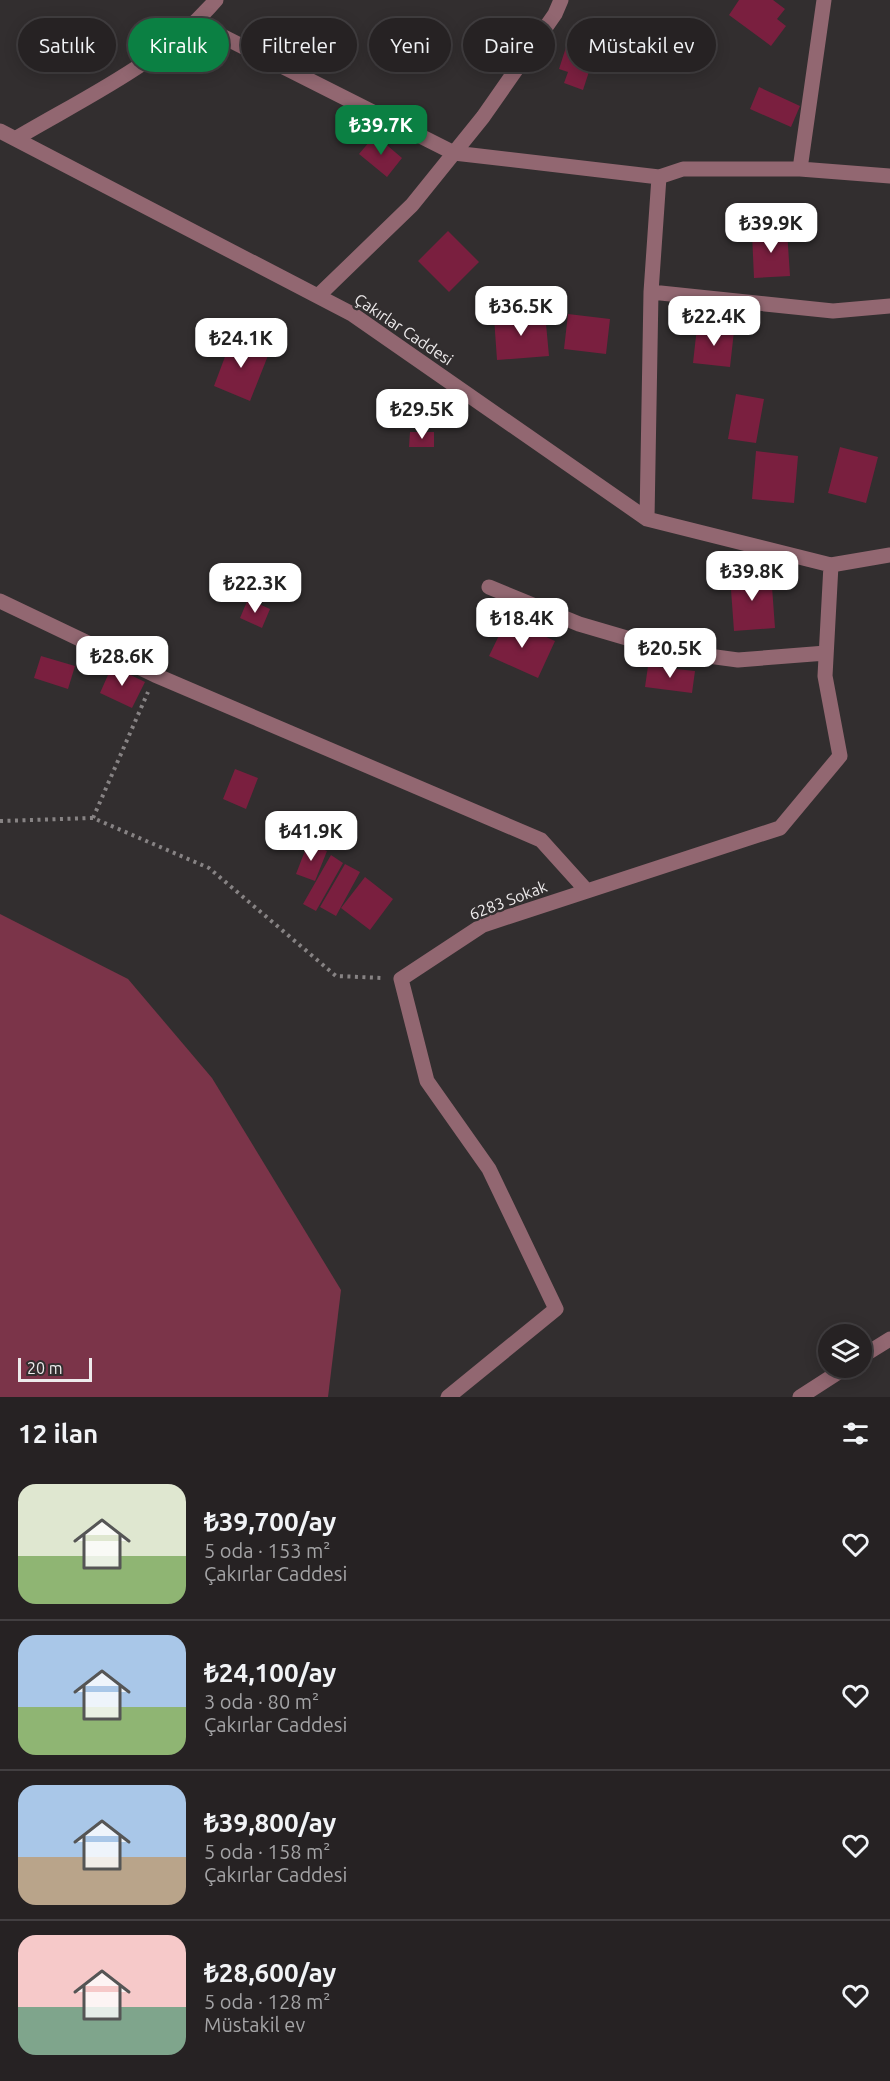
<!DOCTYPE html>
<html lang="tr">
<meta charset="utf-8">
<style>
:root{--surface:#262223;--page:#322f30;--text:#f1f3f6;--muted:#a4a4a6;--line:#423f41;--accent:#0b8043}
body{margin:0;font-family:Ubuntu,sans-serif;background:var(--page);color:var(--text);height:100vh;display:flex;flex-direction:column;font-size:22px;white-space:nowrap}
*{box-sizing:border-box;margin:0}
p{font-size:20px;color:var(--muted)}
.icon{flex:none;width:33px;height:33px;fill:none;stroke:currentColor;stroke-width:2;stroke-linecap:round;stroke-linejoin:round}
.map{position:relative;height:1397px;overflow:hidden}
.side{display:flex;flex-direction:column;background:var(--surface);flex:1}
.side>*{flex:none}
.banner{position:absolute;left:18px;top:18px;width:855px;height:54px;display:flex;gap:12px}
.fabs{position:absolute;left:818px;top:1324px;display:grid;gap:12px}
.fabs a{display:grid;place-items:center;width:54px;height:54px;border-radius:50%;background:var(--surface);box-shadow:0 3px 15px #0003,0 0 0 2px var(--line);font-size:30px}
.scale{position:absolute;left:18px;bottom:15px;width:74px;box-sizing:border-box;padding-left:6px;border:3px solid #eeebec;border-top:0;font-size:16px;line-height:21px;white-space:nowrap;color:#eeebec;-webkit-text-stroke:4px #322e2f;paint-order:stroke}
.price{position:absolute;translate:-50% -51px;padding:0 14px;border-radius:12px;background:#fff;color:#222;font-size:20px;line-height:39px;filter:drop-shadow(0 2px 3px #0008)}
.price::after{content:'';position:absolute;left:50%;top:36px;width:18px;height:14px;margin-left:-9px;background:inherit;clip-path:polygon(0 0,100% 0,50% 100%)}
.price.selected{background:var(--accent);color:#fff}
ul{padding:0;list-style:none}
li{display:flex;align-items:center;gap:18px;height:150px;padding:0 18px}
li+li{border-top:2px solid var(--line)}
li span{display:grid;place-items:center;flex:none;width:168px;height:120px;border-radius:18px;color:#555}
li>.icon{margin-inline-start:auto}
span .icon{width:72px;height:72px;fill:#fffc;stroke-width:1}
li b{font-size:26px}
h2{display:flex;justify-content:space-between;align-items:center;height:72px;padding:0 18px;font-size:26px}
.chip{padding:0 21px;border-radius:27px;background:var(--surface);box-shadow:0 3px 15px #0003,0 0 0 2px var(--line);font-size:21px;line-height:54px}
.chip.selected{background:var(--accent);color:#fff}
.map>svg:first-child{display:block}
.green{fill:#7b3449}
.building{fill:#7a1f3f}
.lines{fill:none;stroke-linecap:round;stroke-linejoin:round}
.path{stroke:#878384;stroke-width:4;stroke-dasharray:3 4.5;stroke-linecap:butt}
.minor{stroke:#926771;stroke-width:15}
.labels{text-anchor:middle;stroke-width:5;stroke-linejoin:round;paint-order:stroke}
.street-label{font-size:16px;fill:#eeebec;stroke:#322e2f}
</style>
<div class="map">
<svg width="890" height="1397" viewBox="0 0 890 1397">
<rect width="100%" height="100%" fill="#322e2f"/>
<path class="green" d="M0,914L128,979L212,1078L341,1290L328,1397H0Z"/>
<path class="building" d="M739,0H773L785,9L777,19L786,26L771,46L729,15Z
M570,35L598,44L583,90L564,83L568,72L559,69Z
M759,87L800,106L791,127L750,109Z
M375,135L402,158L387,177L359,154Z
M787,230L790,276L754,278L752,233Z
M448,231L479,262L449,292L418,261Z
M545,313L549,356L497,360L494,317Z
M568,314L610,319L606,354L564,349Z
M697,327L734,331L730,367L693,363Z
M232,338L269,353L250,401L214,386Z
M736,394L764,399L756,443L728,439Z
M410,432H434V447H409Z
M840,447L878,457L866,503L828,493Z
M756,451L798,456L794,503L752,499Z
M771,573L775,628L734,631L730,576Z
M248,599L270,609L262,628L240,618Z
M507,619L555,641L538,678L489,656Z
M41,656L75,666L68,689L34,678Z
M112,666L145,682L132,708L100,693Z
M648,666L695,671L692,693L645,687Z
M235,769L258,778L246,809L223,799Z
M308,843L327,851L315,881L296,874Z
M331,855L343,863L316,911L303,904Z
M345,864L360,872L336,916L320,907Z
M365,877L393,899L370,930L341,908Z"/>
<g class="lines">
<path class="path" d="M93,818L148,692
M0,821L93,818L209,868L336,976L383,978"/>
<path class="minor" d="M196,23L454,153L659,177L683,169H800L890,176
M0,131L352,314L647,519L831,565L890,555
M15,139C84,98 163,62 216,0
M800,169L824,0
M651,292L833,311L890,306
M318,296L412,205L483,117L555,14L561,0
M647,519L651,292L659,177
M489,587L579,624L671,651L738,660L826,653
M0,601L155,675L541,840L587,891
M861,1357L890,1339
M448,1397L556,1309L489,1169L427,1081L401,979L483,925L780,828L840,756L825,676L831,565
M800,1397L845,1368"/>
</g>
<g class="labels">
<g class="street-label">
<text transform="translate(404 329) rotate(34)" y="6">Çakırlar Caddesi</text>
<text transform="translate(508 900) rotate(-21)" y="6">6283 Sokak</text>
</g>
</g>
</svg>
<div class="fabs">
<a><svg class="icon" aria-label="layers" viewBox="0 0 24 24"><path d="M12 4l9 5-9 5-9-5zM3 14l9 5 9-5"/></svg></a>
</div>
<div class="scale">20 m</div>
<b class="price selected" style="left:381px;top:156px">₺39.7K</b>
<b class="price" style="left:771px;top:254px">₺39.9K</b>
<b class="price" style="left:521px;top:337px">₺36.5K</b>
<b class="price" style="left:714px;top:347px">₺22.4K</b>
<b class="price" style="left:241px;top:369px">₺24.1K</b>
<b class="price" style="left:422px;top:440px">₺29.5K</b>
<b class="price" style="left:752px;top:602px">₺39.8K</b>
<b class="price" style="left:255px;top:614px">₺22.3K</b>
<b class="price" style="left:522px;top:649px">₺18.4K</b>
<b class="price" style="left:670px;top:679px">₺20.5K</b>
<b class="price" style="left:122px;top:687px">₺28.6K</b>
<b class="price" style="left:311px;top:862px">₺41.9K</b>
<div class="banner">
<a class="chip">Satılık</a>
<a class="chip selected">Kiralık</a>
<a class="chip">Filtreler</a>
<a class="chip">Yeni</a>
<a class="chip">Daire</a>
<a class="chip">Müstakil ev</a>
</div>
</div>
<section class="side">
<h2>12 ilan<svg class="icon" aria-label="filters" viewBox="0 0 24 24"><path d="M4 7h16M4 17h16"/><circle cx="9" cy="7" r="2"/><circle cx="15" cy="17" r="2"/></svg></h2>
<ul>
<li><span style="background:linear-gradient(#dfe7d0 60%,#8fb573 0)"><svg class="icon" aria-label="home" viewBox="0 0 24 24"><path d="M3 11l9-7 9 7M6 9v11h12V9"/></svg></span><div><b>₺39,700/ay</b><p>5 oda · 153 m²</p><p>Çakırlar Caddesi</p></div><svg class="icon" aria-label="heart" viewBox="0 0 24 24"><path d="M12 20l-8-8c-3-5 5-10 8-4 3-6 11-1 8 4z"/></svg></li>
<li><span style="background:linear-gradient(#a9c7e8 60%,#8fb573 0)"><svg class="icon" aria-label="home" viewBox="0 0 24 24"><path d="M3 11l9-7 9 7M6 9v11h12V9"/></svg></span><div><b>₺24,100/ay</b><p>3 oda · 80 m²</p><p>Çakırlar Caddesi</p></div><svg class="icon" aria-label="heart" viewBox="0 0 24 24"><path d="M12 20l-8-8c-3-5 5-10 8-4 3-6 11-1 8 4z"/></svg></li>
<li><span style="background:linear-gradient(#a9c7e8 60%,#b9a48a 0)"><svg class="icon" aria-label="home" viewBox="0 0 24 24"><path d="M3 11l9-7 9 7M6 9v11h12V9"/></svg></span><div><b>₺39,800/ay</b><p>5 oda · 158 m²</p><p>Çakırlar Caddesi</p></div><svg class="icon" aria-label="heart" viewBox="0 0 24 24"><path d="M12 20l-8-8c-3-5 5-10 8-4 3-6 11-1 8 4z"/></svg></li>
<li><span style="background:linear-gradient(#f6c9c9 60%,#7fa58c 0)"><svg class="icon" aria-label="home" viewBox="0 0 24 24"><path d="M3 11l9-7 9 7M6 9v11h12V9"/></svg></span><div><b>₺28,600/ay</b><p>5 oda · 128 m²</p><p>Müstakil ev</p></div><svg class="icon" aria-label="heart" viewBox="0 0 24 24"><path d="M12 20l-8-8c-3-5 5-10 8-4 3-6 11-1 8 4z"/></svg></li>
</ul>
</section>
